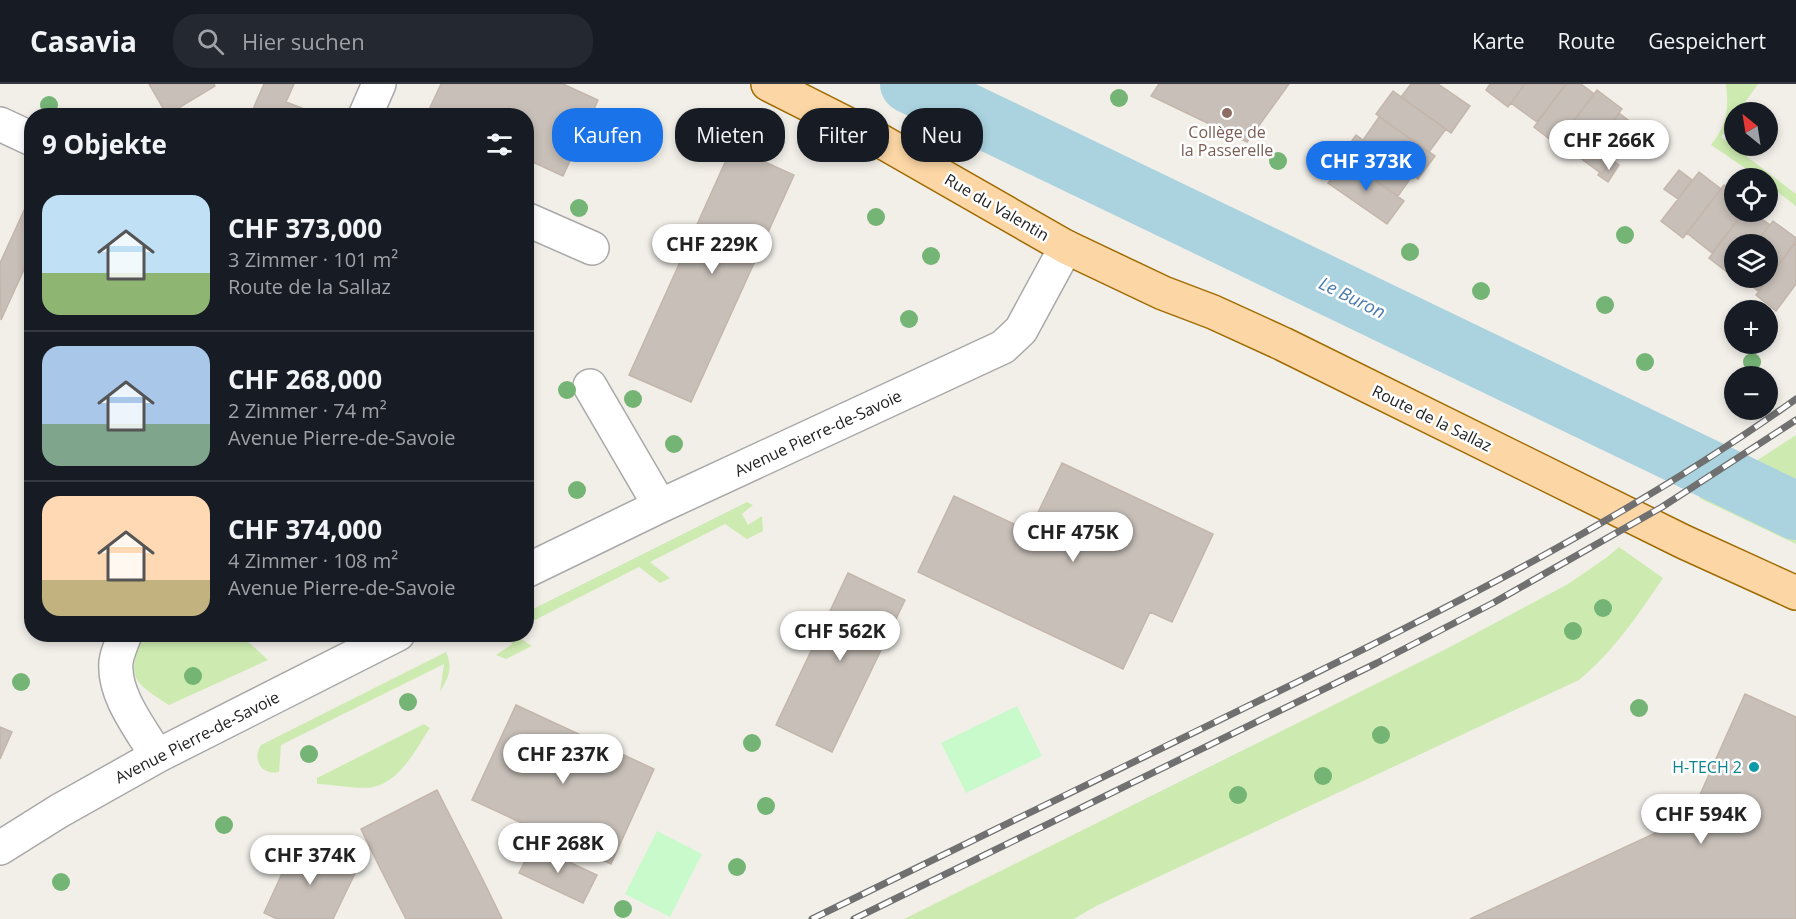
<!DOCTYPE html>
<html lang="de">
<meta charset="utf-8">
<style>
:root{--surface:#171b24;--page:#242831;--text:#f1f3f6;--muted:#9ea1a6;--line:#363941;--accent:#1a73e8}
body{margin:0;font-family:"Open Sans",sans-serif;background:var(--page);color:var(--text);height:100vh;display:flex;flex-direction:column;font-size:22px;white-space:nowrap}
*{box-sizing:border-box;margin:0}
p{font-size:20px;color:var(--muted)}
.icon{flex:none;width:33px;height:33px;fill:none;stroke:currentColor;stroke-width:2;stroke-linecap:round;stroke-linejoin:round}
.map{position:relative;flex:1;overflow:hidden}
.sheet{position:absolute;left:24px;top:24px;width:510px;height:534px;display:flex;flex-direction:column;background:var(--surface);border-radius:24px;box-shadow:0 3px 9px #0003}
.sheet>*{flex:none}
.banner{position:absolute;left:552px;top:24px;width:570px;height:54px;display:flex;gap:12px}
.needle{width:39px;rotate:330deg}
.tools{position:absolute;left:1724px;top:18px;display:grid;gap:12px}
.tools a{display:grid;place-items:center;width:54px;height:54px;border-radius:50%;background:var(--surface);box-shadow:0 3px 9px #0003;font-size:30px}
.price{position:absolute;translate:-50% -51px;padding:0 14px;border-radius:21px;background:#fff;color:#222;font-size:20px;line-height:39px;filter:drop-shadow(0 2px 3px #0008)}
.price::after{content:'';position:absolute;left:50%;top:36px;width:18px;height:14px;margin-left:-9px;background:inherit;clip-path:polygon(0 0,100% 0,50% 100%)}
.price.on{background:var(--accent);color:#fff}
ul{padding:0;list-style:none}
li{display:flex;align-items:center;gap:18px;height:150px;padding:0 18px}
li+li{border-top:2px solid var(--line)}
li span{display:grid;place-items:center;flex:none;width:168px;height:120px;border-radius:18px;color:#555}
li>.icon{margin-inline-start:auto}
span .icon{width:72px;height:72px;fill:#fffc;stroke-width:1}
li b{font-size:26px}
h2{display:flex;justify-content:space-between;align-items:center;height:72px;padding:0 18px;font-size:26px}
.pill{padding:0 21px;border-radius:24px;background:var(--surface);box-shadow:0 3px 9px #0003;font-size:21px;line-height:54px}
.pill.on{background:var(--accent);color:#fff}
header{display:flex;align-items:center;gap:36px;box-sizing:border-box;height:84px;padding:0 30px;background:var(--surface);border-bottom:2px solid var(--line)}
header strong{font-size:28px}
nav{display:flex;gap:33px;margin-inline-start:auto;font-size:21px}
.search{width:420px;height:54px;background:var(--page);display:flex;align-items:center;gap:15px;box-sizing:border-box;padding:0 21px;border-radius:24px;color:var(--muted);font-size:22px}
.map>svg:first-child{display:block}
.grass{fill:#cdebb0}
.park{fill:#c8facc}
.lines{fill:none;stroke-linecap:round;stroke-linejoin:round}
.river{stroke:#aad3df;stroke-width:58}
.building{fill:#c7bfb8;stroke:#c4b6ab;stroke-width:1.5}
.minor-casing{stroke:#a9a9a9;stroke-width:36}
.major-casing{stroke:#a06b00;stroke-width:36}
.minor{stroke:#fff;stroke-width:33}
.major{stroke:#fcd6a4;stroke-width:33}
.rail-casing{stroke:#707070;stroke-width:7}
.rail{stroke:#fff;stroke-width:4.5;stroke-dasharray:14;stroke-linecap:butt}
.tree{fill:#74b475}
.education-dot{fill:#8d6e63;stroke:#fff;stroke-width:2}
.culture-dot{fill:#0f9aa8;stroke:#fff;stroke-width:2}
.labels{text-anchor:middle;stroke-width:5;stroke-linejoin:round;paint-order:stroke}
.education-label{font-size:16px;fill:#785e54;stroke:#fff}
.street-label{font-size:16px;fill:#222;stroke:#fff}
.culture-label{font-size:16px;fill:#0d838f;stroke:#fff;text-anchor:end}
.water-label{font-size:18px;font-style:italic;fill:#4a7aab;stroke:#fff}
</style>
<header>
<strong>Casavia</strong>
<div class="search"><svg class="icon" aria-label="search" viewBox="0 0 24 24"><circle cx="10" cy="10" r="6"/><path d="M15 15l6 6"/></svg>Hier suchen</div>
<nav><a>Karte</a><a>Route</a><a>Gespeichert</a></nav>
</header>
<div class="map">
<svg width="1796" height="835" viewBox="0 0 1796 835">
<rect width="100%" height="100%" fill="#f2efe9"/>
<path class="grass" d="M1726,0H1758L1738,28H1734V34L1721,53L1796,110V122L1767,100V94C1756,94 1724,69 1711,61C1727,40 1729,26 1726,0Z
M1796,351V460L1699,414Z
M747,418L753,421L742,430L748,441L762,432L763,447L747,455L725,440L650,478L670,494L660,499L639,483L527,540V528Z
M1619,463L1663,494C1638,531 1614,567 1579,596L1096,822L1074,835H904L1448,564L1568,500L1606,474Z
M143,551H241L268,576L169,621C132,597 126,594 143,551Z
M506,551H515L532,562L506,575L496,571L512,560Z
M446,568C453,584 449,593 440,608L444,580L281,661L279,688C261,692 252,675 261,661Z
M424,640L430,644C415,666 401,697 373,703C361,706 330,700 317,700V694Z"/>
<path class="park" d="M1017,622L1042,672L966,709L941,659Z
M657,747L702,770L670,833L625,810Z"/>
<g class="lines">
<path class="river" d="M909,0L1796,427"/>
</g>
<path class="building" d="M149,0H214L215,2L167,31Z
M264,0H294L286,18L312,28L311,32H250Z
M441,0H563L598,16L563,92L526,75V32L427,30Z
M1159,0H1289L1247,58L1151,12Z
M1411,0H1438L1470,22L1451,49L1401,13Z
M1490,0H1525L1508,23L1486,6Z
M1525,0H1566L1537,38L1511,19Z
M1566,0H1581L1594,10L1556,60L1534,43Z
M1597,6L1622,25L1583,76L1558,58Z
M1393,7L1446,45L1429,68L1376,30Z
M1619,29L1637,43L1602,90L1583,76Z
M1379,33L1435,72L1418,95L1363,56Z
M1356,51L1413,91L1398,112L1341,72Z
M732,63L794,91L691,318L629,291Z
M1345,75L1404,117L1387,140L1328,99Z
M1612,76L1619,81L1608,98L1598,91L1600,88L1602,90Z
M1679,86L1692,96L1678,115L1664,105Z
M1699,88L1721,105L1683,154L1661,137Z
M1724,101L1734,109V128H1744L1712,169L1687,149Z
M32,109V168L1,236L0,179Z
M1744,128H1752L1770,141L1755,160H1734V188L1731,191L1709,174Z
M1773,137L1796,154V158L1758,207L1741,194H1767V160H1755Z
M1794,160L1796,161V200L1776,227L1756,211Z
M1062,379L1213,450L1172,538L1150,528L1123,585L918,488L954,412L1029,447Z
M848,489L905,516L832,668L776,641Z
M1745,610L1796,633V835H1470L1690,733Z
M516,621L654,685L611,780L472,716Z
M0,643L12,648L0,675Z
M437,706L485,800L502,835H406L378,780L361,745Z
M297,757L357,785L333,835H277L264,829Z
M533,761L597,791L583,819L519,789Z"/>
<g class="lines">
<defs>
<path id="minor" d="M365,32L379,0
M0,40L32,55
M526,135L592,164
M590,302L660,422
M526,487L660,422L1003,263L1021,246L1066,163
M125,550C122,559 117,569 116,578C113,611 141,645 157,672
M0,764L59,727L157,672L398,550"/>
<path id="major" d="M768,0L879,56L1066,163L1163,209L1213,228L1283,260L1684,458L1796,509"/>
</defs>
<use href="#minor" class="minor-casing"/>
<use href="#major" class="major-casing"/>
<use href="#minor" class="minor"/>
<use href="#major" class="major"/>
<defs>
<path id="rail" d="M812,835C966,760 1120,684 1275,609C1452,522 1635,430 1796,315
M854,835L1377,579L1493,519L1662,423L1796,336"/>
</defs>
<use href="#rail" class="rail-casing"/>
<use href="#rail" class="rail"/>
</g>
<g class="tree">
<circle cx="1119" cy="14" r="9"/>
<circle cx="49" cy="21" r="9"/>
<circle cx="1278" cy="77" r="9"/>
<circle cx="579" cy="124" r="9"/>
<circle cx="876" cy="133" r="9"/>
<circle cx="1625" cy="151" r="9"/>
<circle cx="1410" cy="168" r="9"/>
<circle cx="931" cy="172" r="9"/>
<circle cx="1481" cy="207" r="9"/>
<circle cx="1605" cy="221" r="9"/>
<circle cx="909" cy="235" r="9"/>
<circle cx="1645" cy="278" r="9"/>
<circle cx="1752" cy="278" r="9"/>
<circle cx="567" cy="306" r="9"/>
<circle cx="633" cy="315" r="9"/>
<circle cx="674" cy="360" r="9"/>
<circle cx="577" cy="406" r="9"/>
<circle cx="1603" cy="524" r="9"/>
<circle cx="1573" cy="547" r="9"/>
<circle cx="193" cy="592" r="9"/>
<circle cx="21" cy="598" r="9"/>
<circle cx="408" cy="618" r="9"/>
<circle cx="1639" cy="624" r="9"/>
<circle cx="1381" cy="651" r="9"/>
<circle cx="752" cy="659" r="9"/>
<circle cx="309" cy="670" r="9"/>
<circle cx="1323" cy="692" r="9"/>
<circle cx="1238" cy="711" r="9"/>
<circle cx="766" cy="722" r="9"/>
<circle cx="224" cy="741" r="9"/>
<circle cx="737" cy="783" r="9"/>
<circle cx="61" cy="798" r="9"/>
<circle cx="623" cy="825" r="9"/>
</g>
<circle class="education-dot" cx="1227" cy="29" r="6"/>
<circle class="culture-dot" cx="1754" cy="683" r="6"/>
<g class="labels">
<g class="education-label">
<text x="1227" y="54">Collège de<tspan x="1227" dy="18">la Passerelle</tspan></text>
</g>
<g class="street-label">
<text transform="translate(997 123) rotate(30)" y="6">Rue du Valentin</text>
<text transform="translate(1432 334) rotate(26)" y="6">Route de la Sallaz</text>
<text transform="translate(818 349) rotate(-25)" y="6">Avenue Pierre-de-Savoie</text>
<text transform="translate(197 653) rotate(-27)" y="6">Avenue Pierre-de-Savoie</text>
</g>
<g class="culture-label">
<text x="1742" y="689">H-TECH 2</text>
</g>
<g class="water-label">
<text transform="translate(1352 214) rotate(26)" y="6">Le Buron</text>
</g>
</g>
</svg>
<div class="tools">
<a><svg class="needle" viewBox="-14 -14 28 28"><path d="M0-13l5 13h-10z" fill="#e53935"/><path d="M0 13l5-13h-10z" fill="#9ea1a6"/></svg></a>
<a><svg class="icon" aria-label="locate" viewBox="0 0 24 24"><circle cx="12" cy="12" r="6"/><path d="M12 2v4M12 18v4M2 12h4M18 12h4"/></svg></a>
<a><svg class="icon" aria-label="layers" viewBox="0 0 24 24"><path d="M12 4l9 5-9 5-9-5zM3 14l9 5 9-5"/></svg></a>
<a>+</a>
<a>−</a>
</div>
<b class="price" style="left:1609px;top:87px">CHF 266K</b>
<b class="price on" style="left:1366px;top:108px">CHF 373K</b>
<b class="price" style="left:712px;top:191px">CHF 229K</b>
<b class="price" style="left:1073px;top:479px">CHF 475K</b>
<b class="price" style="left:840px;top:578px">CHF 562K</b>
<b class="price" style="left:563px;top:701px">CHF 237K</b>
<b class="price" style="left:1701px;top:761px">CHF 594K</b>
<b class="price" style="left:558px;top:790px">CHF 268K</b>
<b class="price" style="left:310px;top:802px">CHF 374K</b>
<div class="banner">
<a class="pill on">Kaufen</a>
<a class="pill">Mieten</a>
<a class="pill">Filter</a>
<a class="pill">Neu</a>
</div>
<section class="sheet">
<h2>9 Objekte<svg class="icon" aria-label="filters" viewBox="0 0 24 24"><path d="M4 7h16M4 17h16"/><circle cx="9" cy="7" r="2"/><circle cx="15" cy="17" r="2"/></svg></h2>
<ul>
<li><span style="background:linear-gradient(#bfe0f5 65%,#8fb573 0)"><svg class="icon" aria-label="home" viewBox="0 0 24 24"><path d="M3 11l9-7 9 7M6 9v11h12V9"/></svg></span><div><b>CHF 373,000</b><p>3 Zimmer · 101 m²</p><p>Route de la Sallaz</p></div></li>
<li><span style="background:linear-gradient(#a9c7e8 65%,#7fa58c 0)"><svg class="icon" aria-label="home" viewBox="0 0 24 24"><path d="M3 11l9-7 9 7M6 9v11h12V9"/></svg></span><div><b>CHF 268,000</b><p>2 Zimmer · 74 m²</p><p>Avenue Pierre-de-Savoie</p></div></li>
<li><span style="background:linear-gradient(#ffd9b3 70%,#c2b280 0)"><svg class="icon" aria-label="home" viewBox="0 0 24 24"><path d="M3 11l9-7 9 7M6 9v11h12V9"/></svg></span><div><b>CHF 374,000</b><p>4 Zimmer · 108 m²</p><p>Avenue Pierre-de-Savoie</p></div></li>
</ul>
</section>
</div>
